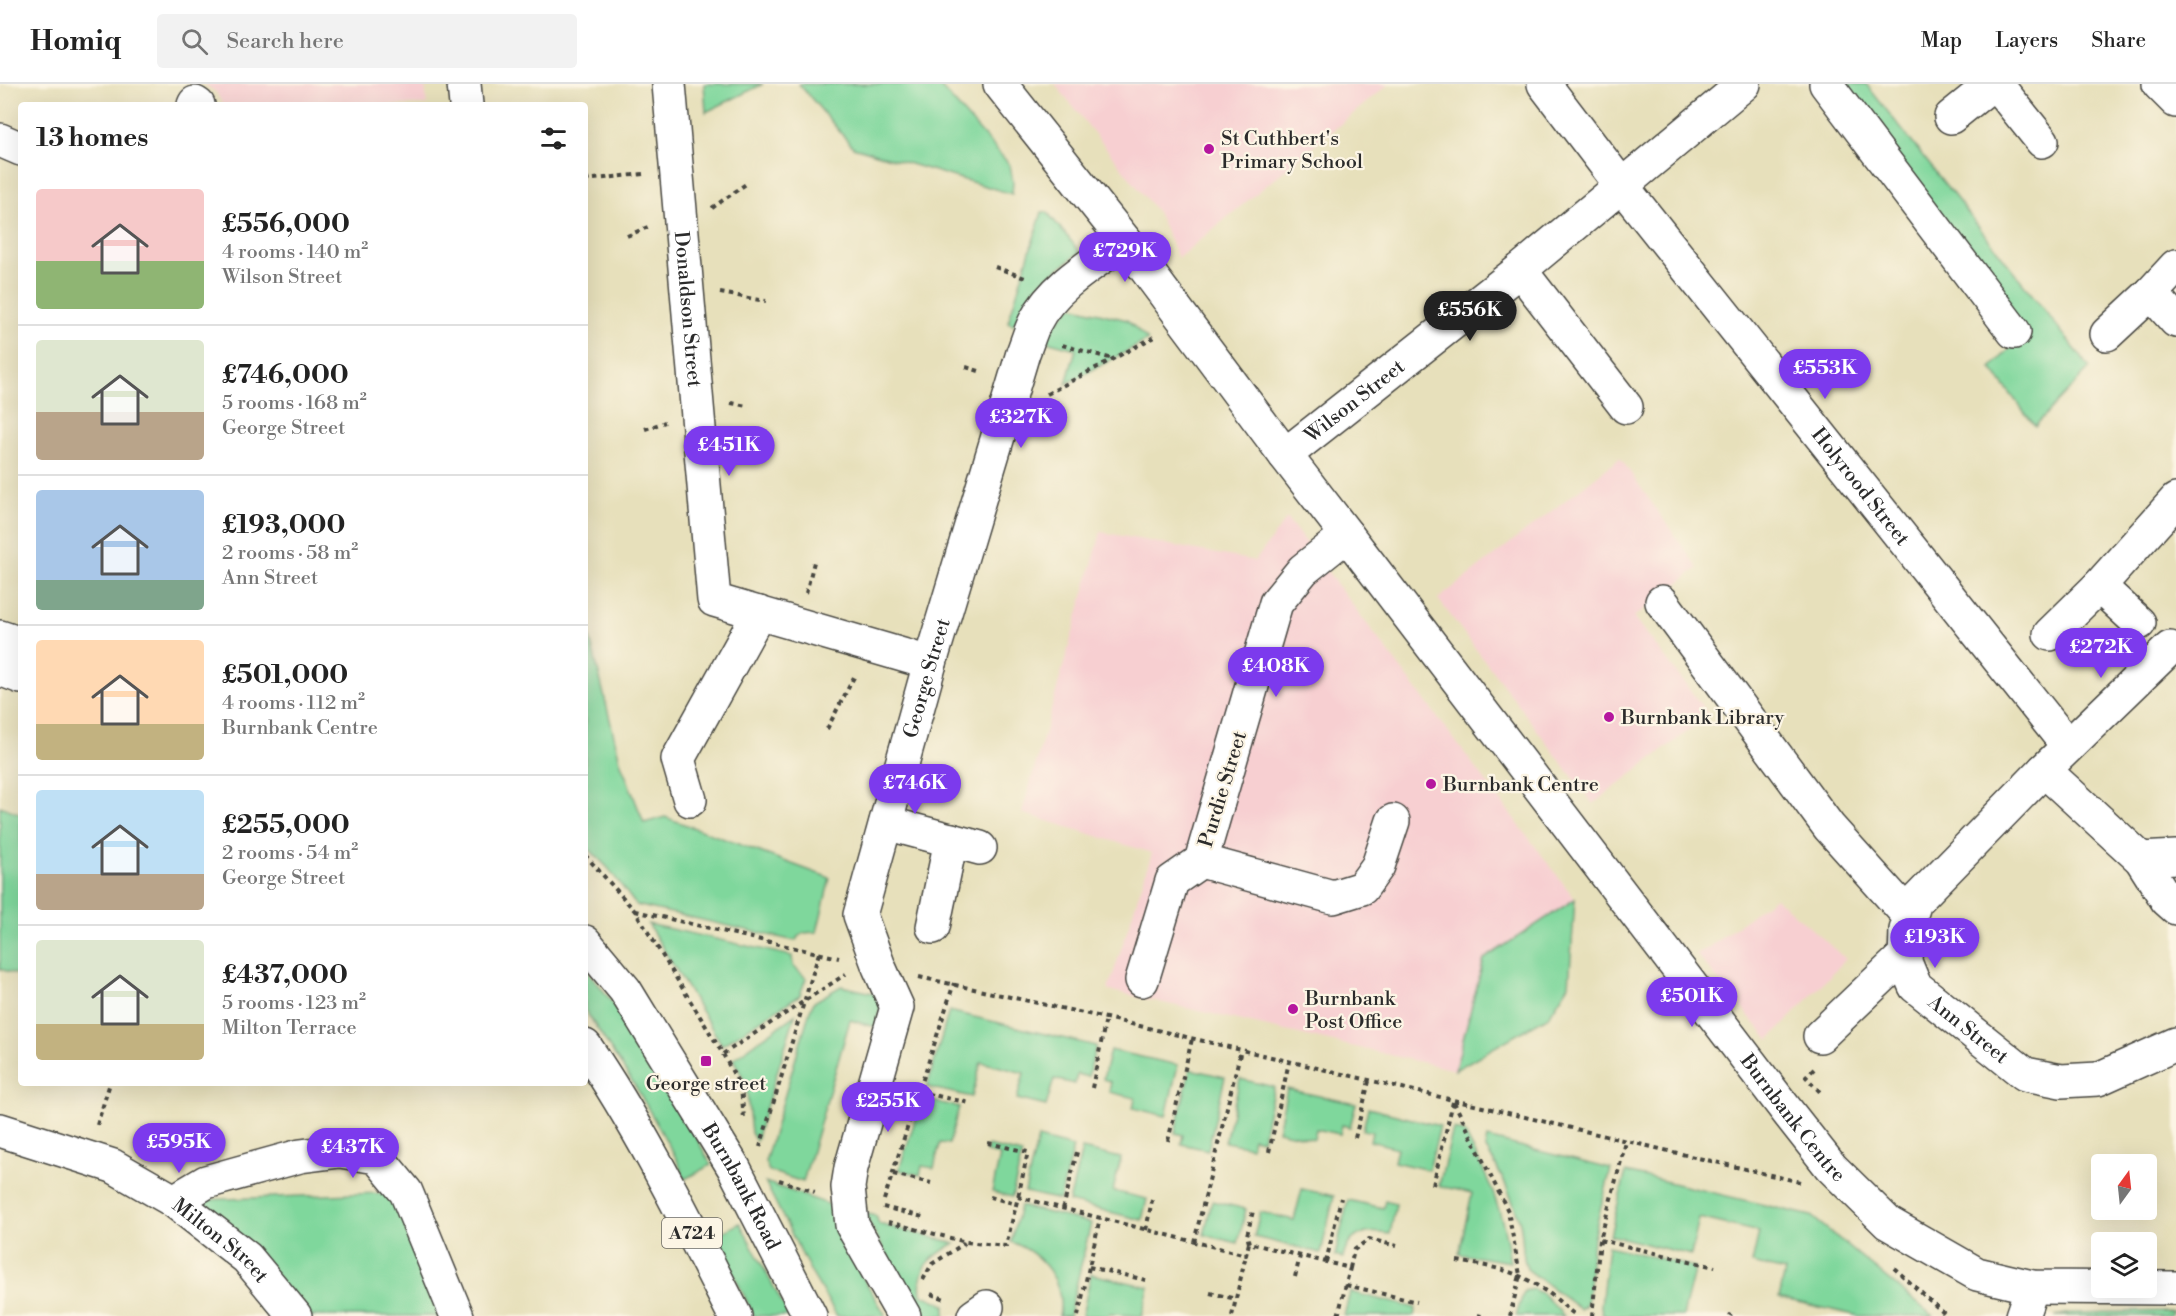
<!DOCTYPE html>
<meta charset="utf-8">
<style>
:root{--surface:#fff;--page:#f2f2f2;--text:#222;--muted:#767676;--line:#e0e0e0;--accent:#7c3aed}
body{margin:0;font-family:"Libre Bodoni",serif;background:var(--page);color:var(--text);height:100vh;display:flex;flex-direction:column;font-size:22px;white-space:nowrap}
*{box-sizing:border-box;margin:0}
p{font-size:20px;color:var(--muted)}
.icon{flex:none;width:33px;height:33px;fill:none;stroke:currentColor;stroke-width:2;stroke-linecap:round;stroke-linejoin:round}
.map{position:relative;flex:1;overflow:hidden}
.drawer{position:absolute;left:18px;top:18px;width:570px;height:984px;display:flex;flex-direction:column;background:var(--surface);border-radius:6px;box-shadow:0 6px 24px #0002}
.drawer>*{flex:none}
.needle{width:39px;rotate:15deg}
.controls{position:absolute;left:2091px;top:1070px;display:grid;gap:12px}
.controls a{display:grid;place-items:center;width:66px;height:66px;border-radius:6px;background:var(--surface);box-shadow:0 6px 24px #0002;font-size:30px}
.price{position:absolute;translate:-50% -51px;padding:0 14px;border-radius:21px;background:var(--accent);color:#fff;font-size:20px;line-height:39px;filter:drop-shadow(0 2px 3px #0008)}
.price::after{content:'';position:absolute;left:50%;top:36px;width:18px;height:14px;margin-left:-9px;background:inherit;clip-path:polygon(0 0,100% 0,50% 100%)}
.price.current{background:#222;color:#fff}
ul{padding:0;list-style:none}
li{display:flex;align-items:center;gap:18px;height:150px;padding:0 18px}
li+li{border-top:2px solid var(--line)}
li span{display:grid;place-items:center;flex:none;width:168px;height:120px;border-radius:6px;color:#555}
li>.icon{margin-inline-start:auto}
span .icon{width:72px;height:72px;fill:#fffc;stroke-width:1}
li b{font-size:26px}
h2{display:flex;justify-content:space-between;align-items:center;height:72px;padding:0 18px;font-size:26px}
header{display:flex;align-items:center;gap:36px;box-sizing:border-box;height:84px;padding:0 30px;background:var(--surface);border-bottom:2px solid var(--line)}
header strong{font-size:28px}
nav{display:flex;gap:33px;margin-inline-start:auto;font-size:21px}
.search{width:420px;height:54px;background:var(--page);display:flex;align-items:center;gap:15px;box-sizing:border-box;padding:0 21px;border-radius:6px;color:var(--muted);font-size:22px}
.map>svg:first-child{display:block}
.built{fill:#f7cfd1}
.green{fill:#7fd79c;stroke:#558164;stroke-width:1.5}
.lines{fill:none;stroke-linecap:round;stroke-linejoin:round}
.minor-casing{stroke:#474641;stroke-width:36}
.major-casing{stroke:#474641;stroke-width:36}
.path{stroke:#474641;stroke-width:4;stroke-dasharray:4.5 4.5;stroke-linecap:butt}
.minor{stroke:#fff;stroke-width:33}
.major{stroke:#fff;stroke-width:33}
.poi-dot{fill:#b5179e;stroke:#fcf5e5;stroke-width:2}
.labels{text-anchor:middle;stroke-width:4.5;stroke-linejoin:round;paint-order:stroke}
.shield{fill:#fcf5e5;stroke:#6a6863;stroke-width:1.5}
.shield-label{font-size:18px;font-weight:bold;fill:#2b2b2b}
.poi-label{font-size:20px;fill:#2b2b2b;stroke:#fcf5e5;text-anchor:start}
.street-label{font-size:20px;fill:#2b2b2b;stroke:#fcf5e5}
</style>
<header>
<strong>Homiq</strong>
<div class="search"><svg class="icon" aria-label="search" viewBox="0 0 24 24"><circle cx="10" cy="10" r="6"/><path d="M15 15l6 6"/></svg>Search here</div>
<nav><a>Map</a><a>Layers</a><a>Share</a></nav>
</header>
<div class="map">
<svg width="2176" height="1232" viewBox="0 0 2176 1232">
<rect width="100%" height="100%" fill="#fcf5e5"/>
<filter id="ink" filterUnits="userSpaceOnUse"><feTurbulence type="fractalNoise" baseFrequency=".0167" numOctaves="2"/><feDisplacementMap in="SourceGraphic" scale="12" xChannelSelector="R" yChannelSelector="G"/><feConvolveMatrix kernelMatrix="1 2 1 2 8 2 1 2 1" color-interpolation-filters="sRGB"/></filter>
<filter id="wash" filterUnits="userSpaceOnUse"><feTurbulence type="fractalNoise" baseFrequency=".008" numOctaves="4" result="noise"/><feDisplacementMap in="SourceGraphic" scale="24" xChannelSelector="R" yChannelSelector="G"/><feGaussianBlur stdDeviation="1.35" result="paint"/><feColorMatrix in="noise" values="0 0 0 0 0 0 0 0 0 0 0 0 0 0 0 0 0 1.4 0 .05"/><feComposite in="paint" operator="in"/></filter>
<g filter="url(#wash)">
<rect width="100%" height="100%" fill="#e7e0bb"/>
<path class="built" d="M204,0H425L427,21H223L216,8Z
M1055,0H1389L1178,174L1157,128Z
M1620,374L1698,484L1634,533L1709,631L1593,720L1438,515Z
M1287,434L1575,815L1484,875L1455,986L1108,906L1152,769L1022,729L1101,448L1255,477Z
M1775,813L1846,875L1769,956L1696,870L1708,864Z"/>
<path class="green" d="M704,0H763L706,28Z
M799,0H938L1010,81L1013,98L1012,110L853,63Z
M1841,0H1866L2090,284L2035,342L1991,284L2026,248Z
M1042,128H1047L1080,168L1049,192L1034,206L1013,241L1008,238Z
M1071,222L1127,236L1148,256L1066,300L1076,265L1046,257L1054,242Z
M585,533L620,677L644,739L665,733L830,794L817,848L803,849L795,857L636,821L608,784L585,761Z
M0,722L21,730V892L0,885Z
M1575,815L1569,901L1549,932L1455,986L1484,875Z
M648,840L792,872L793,882L806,894L800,911L722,961Z
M585,884C635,943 675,1012 711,1081L685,1095L676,1074L637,1005L585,926Z
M841,902L877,910L881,922L875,943L850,936L803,1098L769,1087L765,1078L810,926L814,918Z
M949,927L1096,962L1088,993L1077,990L1075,1000L1054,995L1046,1022L1017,1015L1024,989L981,978L972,1013L927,1003Z
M795,931L759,1046L756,1057L751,1049L746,999L733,975Z
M1110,966L1178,981L1166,1032L1133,1024L1135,1014L1109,1008L1111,998L1103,995Z
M1190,985L1225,993L1208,1066L1181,1060L1183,1051L1175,1049Z
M1240,995L1274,1003L1262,1056L1253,1054L1251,1063L1225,1058Z
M1287,1005L1356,1020L1350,1043L1342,1041L1340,1050L1316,1045L1314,1055L1278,1047Z
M922,1015L959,1023L949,1060L940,1059L934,1084L922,1082L920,1091L899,1086Z
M1368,1024L1440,1042L1429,1086L1394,1078L1397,1064L1370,1057L1372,1048L1363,1046Z
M1453,1045L1464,1048C1488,1093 1504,1127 1510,1178L1459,1170L1472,1109L1439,1102Z
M1038,1054L1073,1063L1060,1116L1025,1108Z
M1487,1054L1611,1085L1593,1154L1588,1215L1585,1222L1580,1225L1527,1185C1521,1171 1524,1155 1520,1139C1512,1112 1500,1087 1485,1063Z
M988,1062L1022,1070L1012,1113L992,1108L1000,1072L986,1068Z
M1082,1065L1121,1074L1113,1107L1147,1115L1142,1136L1069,1118Z
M1626,1088L1811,1132L1933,1232H1859L1779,1214L1785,1187L1752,1179L1759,1148L1699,1134L1691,1171L1610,1151Z
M765,1098L831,1121C841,1162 865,1196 886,1232H837L812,1190Z
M1302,1105L1334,1112L1321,1169L1254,1153L1260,1128L1294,1136Z
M406,1108L457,1232H295L174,1117Z
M1348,1116L1383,1124L1385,1117L1396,1120L1390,1150C1366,1146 1349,1148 1343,1174L1335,1172Z
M1212,1117L1246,1125L1238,1159L1204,1151Z
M1020,1122L1091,1139L1069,1232H1059C1066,1198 1042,1169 1011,1158Z
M864,1129L876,1132L879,1140L955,1159C933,1172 917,1182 921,1210L945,1221V1232H921L918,1229Z
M740,1139L789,1232H754L715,1152Z
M1608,1162L1695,1183L1683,1232H1606L1602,1230L1601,1222Z
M1091,1190L1149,1203L1142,1232L1109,1230L1108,1232H1082Z
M1533,1205L1543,1210L1564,1232H1516L1524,1207Z
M1350,1208L1416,1224L1414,1232H1344Z
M2173,1227L2170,1232H2055L2071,1229Z"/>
</g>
<g filter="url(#ink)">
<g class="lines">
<defs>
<g id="minor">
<path id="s1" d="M669,0L714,516L930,579"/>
<path d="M1000,0L1125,157L1285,371L1347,451L1303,486L1276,519L1201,777L1172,797L1142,896"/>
<path id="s2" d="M1544,0L1621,101L2068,662"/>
<path d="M1826,0L2014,248"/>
<path d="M1996,0L2042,57"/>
<path d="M2159,0L2176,17"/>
<path d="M194,21L195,19L198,21"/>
<path d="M1951,33L1992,0"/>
<path d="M0,56L21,65"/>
<path d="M1520,186L1626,323"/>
<path d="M2151,209L2176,237"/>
<path d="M2107,250L2151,209L2176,182"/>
<path id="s3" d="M1285,371L1520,186L1744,0"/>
<path id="s4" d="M1347,451L1790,1031L1831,1083L1888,1139L1977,1190L2032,1203L2176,1204"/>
<path d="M2099,502L2139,539"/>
<path d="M1662,518L1829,743L1910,833"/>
<path d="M2050,550L2099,502L2176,416"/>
<path id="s5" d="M2170,564L2044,686L1915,818L1906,846L1905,878L1915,902L2025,990L2061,997L2098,995L2176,960"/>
<path d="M2044,686L2141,775L2167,816L2176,824"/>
<path d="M690,716L678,675L759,529"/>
<path d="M886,739L980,764"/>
<path d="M2141,775L2176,773"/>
<path d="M1201,777L1333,813L1362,804L1378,782L1393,737"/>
<path d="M933,843L951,756"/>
<path d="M1820,952L1905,871"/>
<path id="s6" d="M0,1046L113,1082L174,1117L247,1174L295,1232"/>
<path d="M174,1117L206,1098L300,1072L340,1067L377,1073L406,1108L457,1232"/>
<path id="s7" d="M904,1232L852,1141L848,1103L851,1084L897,923L879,883L860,831L930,579L1023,269C1027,259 1030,248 1035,238C1053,202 1094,179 1125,157"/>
<path d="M974,1232L987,1223"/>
<path d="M2022,1232L2032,1203"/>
</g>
<g id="major">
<path d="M464,0L466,21"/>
<path d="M0,553L21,560"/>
<path d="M0,585L21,593"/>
<path id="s8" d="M585,858L625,906L734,1084L810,1232"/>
<path d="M585,962C643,1047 688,1140 735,1232"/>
</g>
</defs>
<use href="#minor" class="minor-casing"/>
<use href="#major" class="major-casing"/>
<path class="path" d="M585,96L643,90
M712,124L746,100
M627,152L648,143
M995,183L1025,194
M720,209L766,217
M1062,261L1113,275
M966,283L982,288
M1047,310L1154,253
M731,319L747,322
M645,345L665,338
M806,509L814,478
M827,645L854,593
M585,771L635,827L723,970L741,1004L744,1034
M635,827L839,874
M919,893L1106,934L1800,1098
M723,970L846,890
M1814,985L1806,993L1820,1008L1817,1010
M1092,1004L1106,934
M919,1008L970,1019
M1454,1018L1508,1127L1520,1191L1510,1232
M97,1041L110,999
M1355,1054L1369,997
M1168,1057L1192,955
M988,1059L1028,1068L1018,1113
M760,1063L819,869
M1269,1068L1289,978
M893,1090L931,1099
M779,1096L815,1108
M1433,1101L1453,1018
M990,1113L1016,1120
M884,1116L954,899
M883,1123L923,1133
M1063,1125L1078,1064
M888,1138L966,1158L1006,1162L1018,1113L1246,1171L1249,1159L1350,1184L1338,1232
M1146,1146L1152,1116
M1600,1156L1715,1183
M1194,1158L1241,966
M1249,1159L1247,1151L1253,1127
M1457,1177C1492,1183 1514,1185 1544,1206C1556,1213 1565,1224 1577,1232
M1326,1178L1341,1114
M1089,1183L1150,1197
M1350,1184L1354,1166L1369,1155L1397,1162
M1894,1184L1947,1232
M1295,1193L1300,1172
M923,1196L932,1180L965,1159
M1346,1201L1417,1218
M1210,1209L1236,1215
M931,1210L947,1216
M1477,1231L1482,1232
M1078,1232L1100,1134
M1232,1232L1246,1171
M1592,1232L1600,1156L1626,1058
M1730,1232L1731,1230"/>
<use href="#minor" class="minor"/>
<use href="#major" class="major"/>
</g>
</g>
<g class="poi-dot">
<circle cx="1209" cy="65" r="6"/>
<circle cx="1609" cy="633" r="6"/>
<circle cx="1431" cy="700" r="6"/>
<circle cx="1293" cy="925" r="6"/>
<rect x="700" y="971" width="12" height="12" rx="3"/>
</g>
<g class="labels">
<rect class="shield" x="662" y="1134" width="60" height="30" rx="4.5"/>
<g class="shield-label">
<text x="692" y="1155">A724</text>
</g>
<g class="poi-label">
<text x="1221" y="61">St Cuthbert's<tspan x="1221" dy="23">Primary School</tspan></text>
<text x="1621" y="640">Burnbank Library</text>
<text x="1443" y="707">Burnbank Centre</text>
<text x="1305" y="921">Burnbank<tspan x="1305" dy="23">Post Office</tspan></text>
<text x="706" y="1006" text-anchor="middle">George street</text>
</g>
<g class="street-label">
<text dy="7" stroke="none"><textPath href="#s1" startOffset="226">Donaldson Street</textPath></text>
<text dy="7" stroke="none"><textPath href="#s3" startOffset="88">Wilson Street</textPath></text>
<text dy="7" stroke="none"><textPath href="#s2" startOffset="512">Holyrood Street</textPath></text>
<text dy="7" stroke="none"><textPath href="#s7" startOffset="675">George Street</textPath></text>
<text transform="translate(1222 705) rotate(-73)" y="7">Purdie Street</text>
<text dy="7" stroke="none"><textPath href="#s5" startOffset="516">Ann Street</textPath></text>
<text dy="7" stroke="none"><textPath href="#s4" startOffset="734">Burnbank Centre</textPath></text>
<text dy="7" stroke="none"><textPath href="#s8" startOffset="291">Burnbank Road</textPath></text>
<text dy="7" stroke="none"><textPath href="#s6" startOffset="250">Milton Street</textPath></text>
</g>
</g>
</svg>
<div class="controls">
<a><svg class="needle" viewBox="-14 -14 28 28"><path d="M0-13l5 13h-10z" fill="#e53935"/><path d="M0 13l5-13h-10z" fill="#767676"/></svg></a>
<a><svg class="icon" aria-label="layers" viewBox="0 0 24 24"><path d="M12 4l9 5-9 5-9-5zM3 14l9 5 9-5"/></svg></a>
</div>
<b class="price" style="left:1125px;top:199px">£729K</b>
<b class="price current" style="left:1470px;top:258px">£556K</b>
<b class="price" style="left:1825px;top:316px">£553K</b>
<b class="price" style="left:1021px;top:365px">£327K</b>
<b class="price" style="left:729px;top:393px">£451K</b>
<b class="price" style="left:2101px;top:595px">£272K</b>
<b class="price" style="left:1276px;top:614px">£408K</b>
<b class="price" style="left:915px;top:731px">£746K</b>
<b class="price" style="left:1935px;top:885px">£193K</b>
<b class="price" style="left:1692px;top:944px">£501K</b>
<b class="price" style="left:888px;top:1049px">£255K</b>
<b class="price" style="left:179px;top:1090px">£595K</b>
<b class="price" style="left:353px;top:1095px">£437K</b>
<section class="drawer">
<h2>13 homes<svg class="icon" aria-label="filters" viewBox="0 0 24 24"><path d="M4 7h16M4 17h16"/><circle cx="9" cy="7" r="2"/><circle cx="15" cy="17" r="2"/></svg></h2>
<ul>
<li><span style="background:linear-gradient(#f6c9c9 60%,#8fb573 0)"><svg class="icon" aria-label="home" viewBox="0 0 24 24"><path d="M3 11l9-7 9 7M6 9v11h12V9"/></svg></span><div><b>£556,000</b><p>4 rooms · 140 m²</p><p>Wilson Street</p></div></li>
<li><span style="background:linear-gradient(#dfe7d0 60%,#b9a48a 0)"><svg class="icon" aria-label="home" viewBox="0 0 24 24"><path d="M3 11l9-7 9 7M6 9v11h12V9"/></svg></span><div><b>£746,000</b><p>5 rooms · 168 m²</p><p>George Street</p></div></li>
<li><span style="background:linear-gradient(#a9c7e8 75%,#7fa58c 0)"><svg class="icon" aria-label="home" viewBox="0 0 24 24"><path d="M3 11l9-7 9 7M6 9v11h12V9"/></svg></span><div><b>£193,000</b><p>2 rooms · 58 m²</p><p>Ann Street</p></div></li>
<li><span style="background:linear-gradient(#ffd9b3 70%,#c2b280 0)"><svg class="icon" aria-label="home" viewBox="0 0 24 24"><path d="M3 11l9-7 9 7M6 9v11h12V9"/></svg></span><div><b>£501,000</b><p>4 rooms · 112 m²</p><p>Burnbank Centre</p></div></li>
<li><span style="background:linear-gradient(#bfe0f5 70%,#b9a48a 0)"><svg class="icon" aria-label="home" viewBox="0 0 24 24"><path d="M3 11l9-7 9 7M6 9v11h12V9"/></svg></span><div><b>£255,000</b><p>2 rooms · 54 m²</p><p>George Street</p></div></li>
<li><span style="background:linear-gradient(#dfe7d0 70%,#c2b280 0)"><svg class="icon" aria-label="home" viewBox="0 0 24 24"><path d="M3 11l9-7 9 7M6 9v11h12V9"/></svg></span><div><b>£437,000</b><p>5 rooms · 123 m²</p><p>Milton Terrace</p></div></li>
</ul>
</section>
</div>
